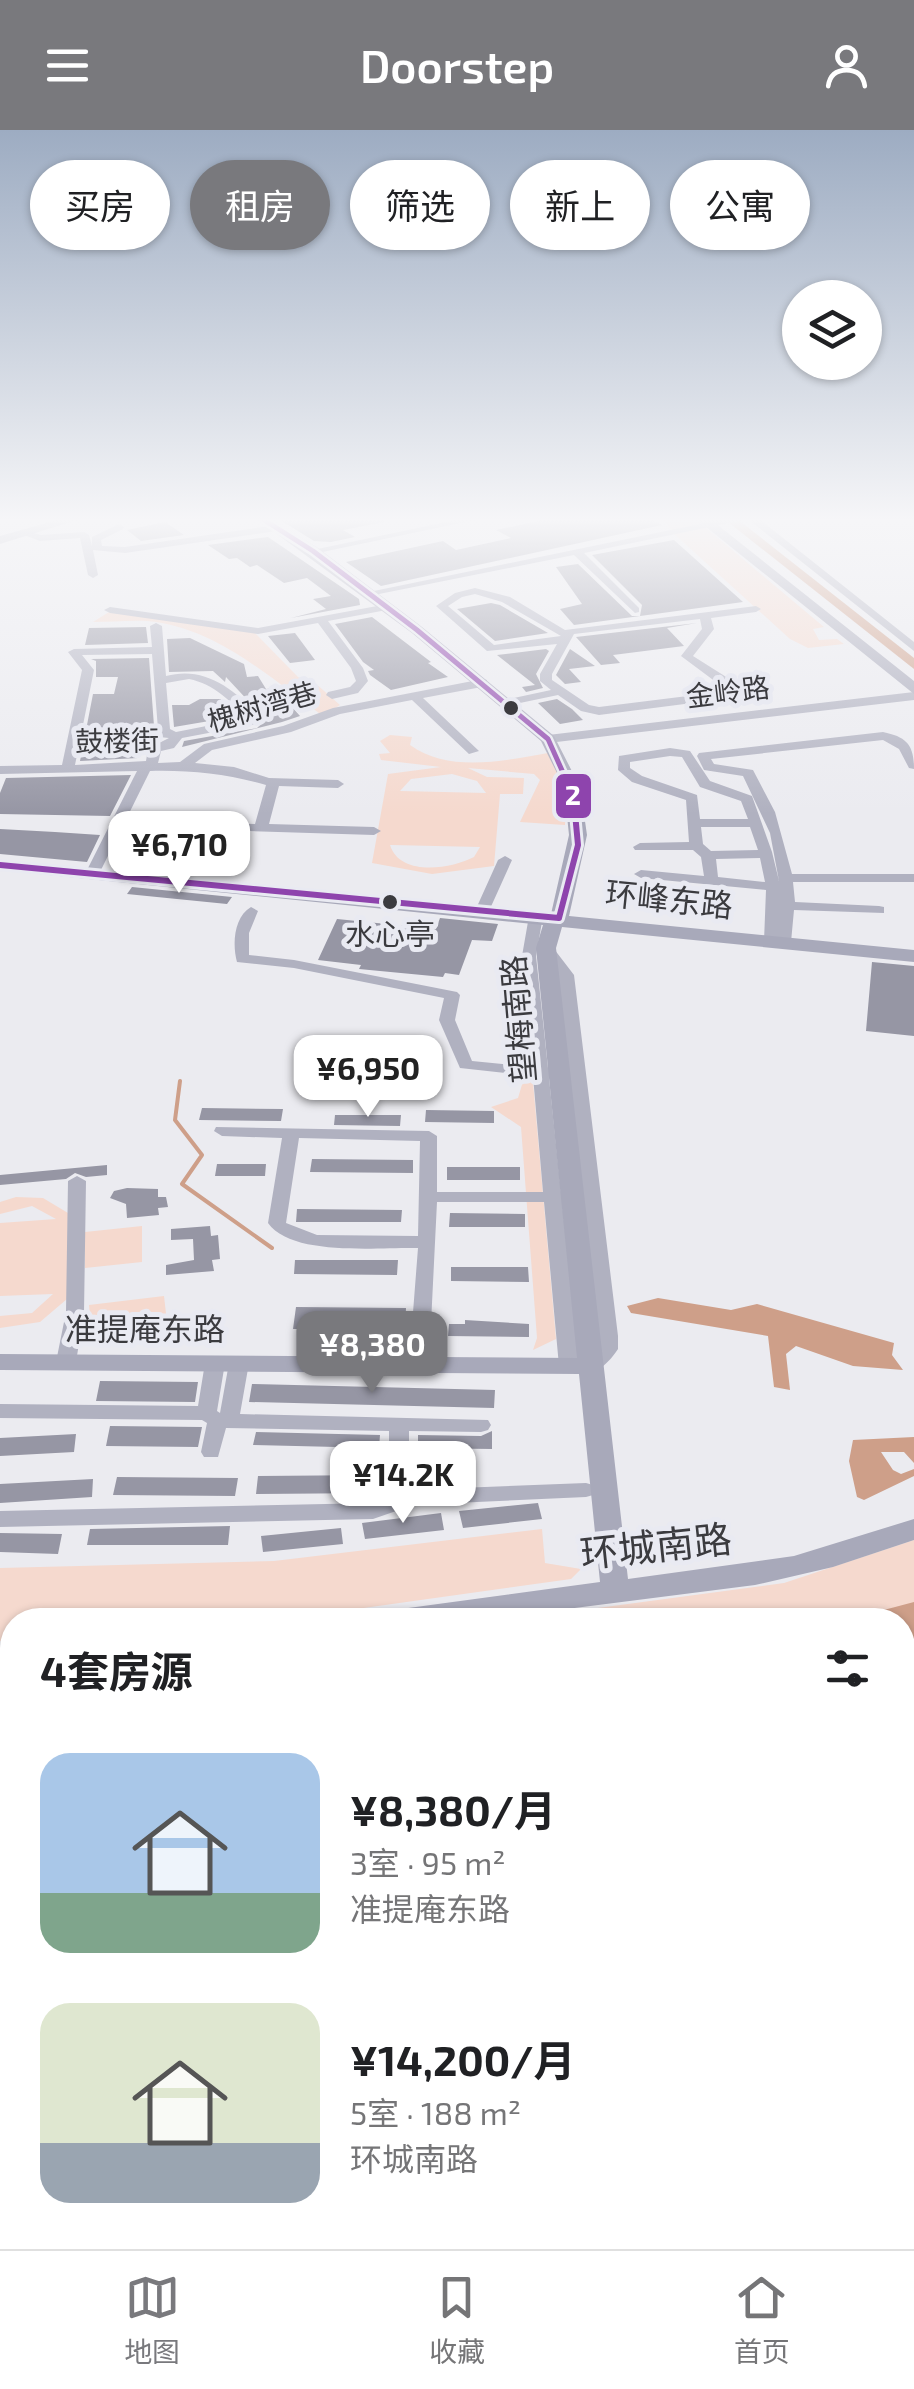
<!DOCTYPE html>
<html lang="zh">
<meta charset="utf-8">
<style>
:root{--surface:#fff;--page:#f6f6f6;--text:#202124;--muted:#757577;--line:#e0e0e0;--accent:#79797d}
body{margin:0;font-family:"Exo 2","Noto Sans SC",sans-serif;background:var(--page);color:var(--text);height:100vh;display:flex;flex-direction:column;font-size:38px;white-space:nowrap}
*{box-sizing:border-box;margin:0}
p{font-size:32px;color:var(--muted)}
.icon{flex:none;width:55px;height:55px;fill:none;stroke:currentColor;stroke-width:2;stroke-linecap:round;stroke-linejoin:round}
.map{position:relative;flex:1;overflow:hidden}
.details{position:absolute;left:0px;top:1478px;width:915px;height:642px;display:flex;flex-direction:column;background:var(--surface);border-radius:40px 40px 0 0;box-shadow:0 2px 8px #0004}
.details>*{flex:none}
.hud{position:absolute;left:30px;top:30px;width:855px;height:90px;display:flex;gap:20px}
.controls{position:absolute;left:782px;top:150px;display:grid;gap:20px}
.controls a{display:grid;place-items:center;width:100px;height:100px;border-radius:50%;background:var(--surface);box-shadow:0 2px 8px #0004;font-size:50px}
.price{position:absolute;translate:-50% -85px;padding:0 22px;border-radius:20px;background:#fff;color:#222;font-size:32px;line-height:65px;filter:drop-shadow(0 2px 5px #0008)}
.price::after{content:'';position:absolute;left:50%;top:60px;width:30px;height:22px;margin-left:-15px;background:inherit;clip-path:polygon(0 0,100% 0,50% 100%)}
.price.selected{background:var(--accent);color:#fff}
ul{padding:0;list-style:none}
li{display:flex;align-items:center;gap:30px;height:250px;padding:0 40px}
li span{display:grid;place-items:center;flex:none;width:280px;height:200px;border-radius:30px;color:#555}
li>.icon{margin-inline-start:auto}
span .icon{width:120px;height:120px;fill:#fffc;stroke-width:1}
li b{font-size:42px}
h2{display:flex;justify-content:space-between;align-items:center;height:120px;padding:0 40px;font-size:42px}
.tag{padding:0 35px;border-radius:45px;background:var(--surface);box-shadow:0 2px 8px #0004;font-size:35px;line-height:90px}
.tag.selected{background:var(--accent);color:#fff}
header{display:flex;justify-content:space-between;align-items:center;height:130px;padding:0 40px;background:var(--accent);color:#fff;font-size:45px;font-weight:600}
.tab-bar{display:flex;justify-content:space-around;align-items:center;height:140px;border-top:2px solid var(--line);background:var(--surface);font-size:28px;color:var(--muted)}
.tab-bar a{display:grid;justify-items:center;gap:5px}
.tab-bar .selected{color:var(--accent)}
.map>svg:first-child{display:block}
.green{fill:#f5d9ce;fill-rule:evenodd}
.water{fill:#ce9f89}
.lines{fill:none;stroke-linecap:round;stroke-linejoin:round}
.stream{stroke:#ce9f89;stroke-width:4}
.river{fill:#ce9f89;fill-rule:evenodd}
.building{fill:#9696a4}
.minor{fill:#b0b1c0;fill-rule:evenodd}
.major{fill:#a8a9ba;fill-rule:evenodd}
.bus-1-far1-casing{stroke:#e9eaf2;stroke-width:10}
.bus-1-casing{stroke:#e9eaf2;stroke-width:12}
.bus-1-far1{stroke:#8e44ad;stroke-width:5}
.bus-1{stroke:#8e44ad;stroke-width:6}
.bus-dot{fill:#3b3b3f;stroke:#e9eaf2;stroke-width:4}
.labels{text-anchor:middle;stroke-width:10;stroke-linejoin:round;paint-order:stroke}
.far-street-label{font-size:28px;fill:#3b3b3f;stroke:#e9eaf2}
.bus-label{font-size:30px;fill:#3b3b3f;stroke:#e9eaf2}
.street-label{font-size:32px;fill:#3b3b3f;stroke:#e9eaf2}
.near-street-label{font-size:38px;fill:#3b3b3f;stroke:#e9eaf2}
.line-badge{stroke:#e9eaf2;stroke-width:4}
.badge-label{font-size:28px;text-anchor:middle;font-weight:bold;fill:#fff}
</style>
<header><svg class="icon" aria-label="menu" viewBox="0 0 24 24"><path d="M4 6h16M4 12h16M4 18h16"/></svg>Doorstep<svg class="icon" aria-label="person" viewBox="0 0 24 24"><circle cx="12" cy="8" r="4"/><path d="M4 21q1-7 8-7t8 7"/></svg></header>
<div class="map">
<svg width="914" height="2119" viewBox="0 0 914 2119">
<rect width="100%" height="100%" fill="#ebebf0"/>
<path class="green" d="M663,388H694L824,497L813,499L819,510L837,509L844,514L808,518L790,509L672,402Z
M109,482L255,503L298,547L314,552L340,575L323,586C270,548 216,497 147,491C130,490 111,492 93,492Z
M390,605L412,607L410,615C448,643 504,631 548,623C561,647 567,667 565,695L520,692L540,650L534,644L468,638L487,647L524,648L523,664H500L494,736L432,744L372,733L388,644L441,637L381,630L379,624L390,623L380,611ZM452,644L477,651L486,663L400,661L411,649ZM390,715H391L480,717L474,727C451,739 400,747 390,715Z
M524,948L533,953L556,1209L533,1220L537,1208L521,997L491,977L518,968Z
M16,1067L43,1068L68,1083L67,1169L40,1192L0,1198V1186L32,1183L53,1164L0,1166V1093L56,1089L32,1076L0,1084V1072Z
M142,1096V1132L85,1138V1102Z
M164,1166L168,1201H131L114,1190L90,1186L89,1175Z
M542,1399L545,1433L581,1439L571,1449L278,1490H12V1512L0,1511V1438L274,1431Z
M914,1410V1598L903,1599L902,1490H508L784,1453Z
M0,1543L12,1544V1757L0,1759Z"/>
<path class="water" d="M658,1168L731,1180L757,1174L894,1213L892,1225L903,1240L853,1236L796,1216L786,1224L790,1260L774,1257L768,1206L631,1183L627,1176Z
M914,1307V1333L904,1322H881L893,1340L901,1344L914,1339V1346L864,1370L857,1367L849,1331L853,1310Z
M914,1472V1582L903,1584L902,1490H846Z
M0,1615H12V1732L0,1733Z"/>
<g class="lines">
<path class="stream" d="M180,951L175,990L202,1025L182,1054L272,1118"/>
<path class="river" d="M723,388H736L914,528V539Z"/>
</g>
<path class="building" d="M277,388L304,391L384,388V392L343,400L355,407L331,412L314,411Z
M552,388H647L662,395L381,456L346,432L443,411L456,420L511,408L496,400Z
M165,392L184,405L141,411L127,400Z
M268,407L359,469L360,475L291,488L326,479L313,469L331,466L307,448L284,453L257,435L250,437L237,428L229,429L208,415Z
M674,410L743,472L574,495L560,479L582,474L556,437L578,434L632,486H640L642,475L592,425Z
M491,473L500,475L548,503L495,511L457,479Z
M372,487L431,532L428,533L448,547L391,560L370,545L368,541L374,540L363,532L335,494Z
M697,493L667,498L684,516L613,525L620,533L601,535L576,507Z
M146,497L148,513L85,515L89,498Z
M295,503L315,530L290,533L268,506Z
M190,508L244,534L247,547L258,546L266,559L275,558L300,586L282,592L182,617L184,611L257,598L266,590L226,547L225,552L213,541L169,542L167,509Z
M546,519L549,521L536,544L543,558L526,562L522,557L535,555L497,525Z
M570,519L595,536L569,539L581,552L565,554L556,545Z
M149,528L154,596L144,603H132L128,624H139L138,628L80,631L93,564H114L118,547H96V531L91,529Z
M200,569H221V582H235L239,586L174,597L172,575H189Z
M557,569L572,579L583,590L560,594L538,573Z
M131,645L110,686L0,684V663L6,648Z
M0,699L55,702L100,705L87,732L0,724Z
M132,757L232,767L227,774L127,764Z
M440,788L498,794L492,811L472,810L459,845L445,843L443,847L359,839L361,835L318,830L337,789L436,799Z
M872,832L914,836V906L866,901Z
M202,978L283,979L281,991L199,990Z
M426,980L494,981V993L425,992Z
M335,985H401L400,996L334,995Z
M312,1029L413,1030V1043L310,1042Z
M217,1034H266L265,1046H215Z
M107,1035V1045L86,1047L75,1043L66,1049L0,1055V1045Z
M447,1037H520V1050H447Z
M127,1058L158,1059V1067H166L168,1077L158,1078L159,1085L127,1088L126,1074L110,1068L114,1061Z
M297,1079L402,1080L401,1092H296Z
M450,1083L525,1084V1097H449Z
M210,1096L211,1106L218,1105L220,1129L212,1130L214,1141L166,1145V1135L194,1130L193,1109L171,1110V1099Z
M295,1130H398L397,1145L294,1144Z
M451,1137H528L529,1152L451,1151Z
M296,1177L406,1178L405,1199H293Z
M465,1190L529,1194V1207L448,1206L449,1194H465Z
M100,1251L198,1252L195,1272L96,1271Z
M252,1254L495,1260L494,1278L249,1272Z
M110,1296L202,1297L198,1317L106,1316Z
M492,1301V1319L418,1318V1305L481,1306Z
M256,1302L380,1305L379,1318L253,1315Z
M76,1304L74,1322L0,1326V1308Z
M379,1345V1363L256,1364L258,1346Z
M117,1347L238,1348L235,1366L113,1365Z
M93,1349L92,1367L0,1373V1354Z
M538,1373L542,1389L463,1398L459,1381Z
M441,1383L444,1400L365,1409L362,1393Z
M230,1396L228,1415H87L90,1399Z
M341,1398L343,1414L263,1422L261,1406Z
M0,1403L62,1404L58,1424L0,1422Z"/>
<g class="lines">
<path class="minor" d="M465,388H484L313,424L308,421Z
M729,388H758L914,512V521L748,389L584,423L639,478V482L635,483L574,425L369,466L364,463Z
M119,394L124,397L123,399L101,410L102,416L125,417L277,395L282,398L277,401L125,423L93,420L98,445L93,448L88,445L80,408L40,411L19,403L24,400L41,405L84,402L89,405L92,416V407Z
M475,458L510,467L565,500L756,476L761,479L756,482L711,488L714,499L693,526L731,550L741,564L739,567L599,585L581,581L558,565L505,576V570L551,560L540,551V544L557,514L487,521L436,476L455,463ZM475,464L502,472L561,506L494,515L448,476L462,467ZM700,489L702,499L681,526L728,561L599,577L589,575L552,550V544L574,504Z
M388,474L393,477L392,479L328,491L363,538L368,551L358,563L332,569L326,565L328,562L350,557L356,551L351,538L318,493L258,504L110,483L104,480L110,477L258,498Z
M156,493L162,496L166,546C206,535 237,561 262,590L256,594L182,608L174,618L161,621L158,633L180,632L204,614L283,596L333,578L483,549L487,550V556L423,568L479,621L469,624L412,570L340,584L291,602L212,620L195,633L234,637L269,648L338,650L344,654L338,658L279,656L269,694L374,697L381,701L374,705L188,699V693L193,692L255,694L266,655C227,644 191,640 150,641L99,744L92,748L87,747L85,744L137,641L0,644V636L62,635L82,540L68,522L74,519L152,517L150,496ZM152,524L158,599L152,600L140,612L148,619L146,631L75,635L94,540L82,525ZM189,549C214,554 230,571 247,588L176,602L170,599L166,553ZM159,607L169,608L157,614L154,612Z
M914,562V570L548,613L542,609L548,605Z
M883,602C907,607 914,615 914,639L909,638L899,619L883,610L711,629L714,634L753,640L775,682L792,744H914V752H793L795,772L879,776L884,777V783L794,780L791,812L784,816L777,813L771,815L764,811L766,760L641,748L634,744L641,740L704,746L701,727L693,720H635L633,717L640,713L689,712L686,670L632,652L618,640L619,626L670,618L690,621L710,651L752,666L772,722L779,751L770,703L743,646L704,640L697,626L699,623ZM670,626L682,627L700,657L741,671L748,689H700L697,665L642,646L630,638V632ZM701,697H750L758,720L711,721L703,714ZM760,728L765,752L718,747L716,729Z
M505,726L512,730L489,781L482,785L477,784L475,781L498,730Z
M251,777L258,781L249,803V825L294,830L457,862L460,865L455,890L472,931L532,937L522,826L529,786L531,783H541L543,786L536,826L548,938L569,940L558,845L539,818L541,815H551L574,845L618,1206V1219C610,1231 598,1245 583,1241L580,1236L598,1217V1206L570,950L549,948L561,1062L571,1067L562,1072L579,1236L576,1241H562L559,1236L544,1072H437L429,1234L426,1239H412L409,1234L418,1118C379,1117 292,1127 268,1093L282,1008L222,1006L214,1001L216,997L429,1001L437,1006V1062H543L533,946L460,938L439,890L444,868L294,838L237,832C232,814 234,787 251,777ZM299,1008L420,1011L418,1106L317,1105L286,1093Z
M77,1046L86,1051L84,1182L76,1232L73,1237H59L56,1232L66,1182L68,1051Z
M215,1226L222,1228L225,1233L217,1281L220,1283L229,1233L232,1228H246L249,1233L240,1284L488,1290L491,1295L488,1300L481,1302L409,1301V1360L586,1353L593,1355L596,1360L593,1365L586,1367L411,1375L404,1372L401,1368L392,1366L389,1361V1301L226,1298L218,1327H204L201,1322L207,1293L202,1290L0,1288V1274L198,1276L205,1233L208,1228Z
M392,1367L399,1370L403,1375L399,1380L373,1389L0,1397V1381L373,1373Z
M914,1609V1629L902,1631V1611Z
M12,1768V1790L0,1792V1770Z"/>
<path class="major" d="M64,388H83L0,414V406Z
M255,388H269L318,418L422,497L554,606L580,657L587,705L569,786L914,820V832L562,797L556,818L628,1449L794,1426L914,1389V1410L833,1437L755,1455L480,1490H387L391,1482L401,1479L600,1452L579,1244L0,1240V1224L577,1228L536,818L543,795L0,740V730L551,784L569,705L564,657L541,611L412,503Z
M695,388H709L914,551V564Z
M0,1519L12,1520V1542L0,1541Z"/>
<defs>
<path id="bus-1-far1" d="M261,388L313,421L417,500L548,609L573,665"/>
<path id="bus-1" d="M0,735L559,788
M559,788L578,715L573,662"/>
</defs>
<use href="#bus-1-far1" class="bus-1-far1-casing"/>
<use href="#bus-1" class="bus-1-casing"/>
<use href="#bus-1-far1" class="bus-1-far1"/>
<use href="#bus-1" class="bus-1"/>
</g>
<linearGradient id="sky" x2="0" y2="1"><stop stop-color="#9dacc2"/><stop offset="0.57" stop-color="#f6f6f8"/><stop offset="1" stop-color="#f6f6f8" stop-opacity="0"/></linearGradient>
<rect width="914" height="684" fill="url(#sky)"/>
<g class="bus-dot">
<circle cx="511" cy="578" r="9"/>
<circle cx="390" cy="772" r="9"/>
</g>
<g class="labels">
<g class="far-street-label">
<text transform="translate(728 562) rotate(-7)" y="10">金岭路</text>
<text transform="translate(262 577) rotate(-16)" y="10">槐树湾巷</text>
<text transform="translate(117 611) rotate(-1)" y="10">鼓楼街</text>
</g>
<g class="bus-label">
<text x="390" y="815">水心亭</text>
</g>
<g class="street-label">
<text transform="translate(669 770) rotate(6)" y="11">环峰东路</text>
<text transform="translate(519 889) rotate(-95)" y="11">望梅南路</text>
<text x="145" y="1211">准提庵东路</text>
</g>
<g class="near-street-label">
<text transform="translate(656 1417) rotate(-6)" y="13">环城南路</text>
</g>
</g>
<rect class="line-badge" x="554" y="642" width="39" height="48" rx="10" fill="#8e44ad"/>
<g class="badge-label">
<text x="573" y="675">2</text>
</g>
</svg>
<div class="controls">
<a><svg class="icon" aria-label="layers" viewBox="0 0 24 24"><path d="M12 4l9 5-9 5-9-5zM3 14l9 5 9-5"/></svg></a>
</div>
<b class="price" style="left:179px;top:766px">¥6,710</b>
<b class="price" style="left:368px;top:990px">¥6,950</b>
<b class="price selected" style="left:372px;top:1266px">¥8,380</b>
<b class="price" style="left:403px;top:1396px">¥14.2K</b>
<div class="hud">
<a class="tag">买房</a>
<a class="tag selected">租房</a>
<a class="tag">筛选</a>
<a class="tag">新上</a>
<a class="tag">公寓</a>
</div>
<section class="details">
<h2>4套房源<svg class="icon" aria-label="filters" viewBox="0 0 24 24"><path d="M4 7h16M4 17h16"/><circle cx="9" cy="7" r="2"/><circle cx="15" cy="17" r="2"/></svg></h2>
<ul>
<li><span style="background:linear-gradient(#a9c7e8 70%,#7fa58c 0)"><svg class="icon" aria-label="home" viewBox="0 0 24 24"><path d="M3 11l9-7 9 7M6 9v11h12V9"/></svg></span><div><b>¥8,380/月</b><p>3室 · 95 m²</p><p>准提庵东路</p></div></li>
<li><span style="background:linear-gradient(#dfe7d0 70%,#9aa5b1 0)"><svg class="icon" aria-label="home" viewBox="0 0 24 24"><path d="M3 11l9-7 9 7M6 9v11h12V9"/></svg></span><div><b>¥14,200/月</b><p>5室 · 188 m²</p><p>环城南路</p></div></li>
</ul>
</section>
</div>
<nav class="tab-bar">
<a class="selected"><svg class="icon" aria-label="map" viewBox="0 0 24 24"><path d="M3 6l6-2 6 2 6-2v14l-6 2-6-2-6 2zM9 4v14M15 6v14"/></svg>地图</a>
<a><svg class="icon" aria-label="saved" viewBox="0 0 24 24"><path d="M7 4h10v16l-5-4-5 4z"/></svg>收藏</a>
<a><svg class="icon" aria-label="home" viewBox="0 0 24 24"><path d="M3 11l9-7 9 7M6 9v11h12V9"/></svg>首页</a>
</nav>
